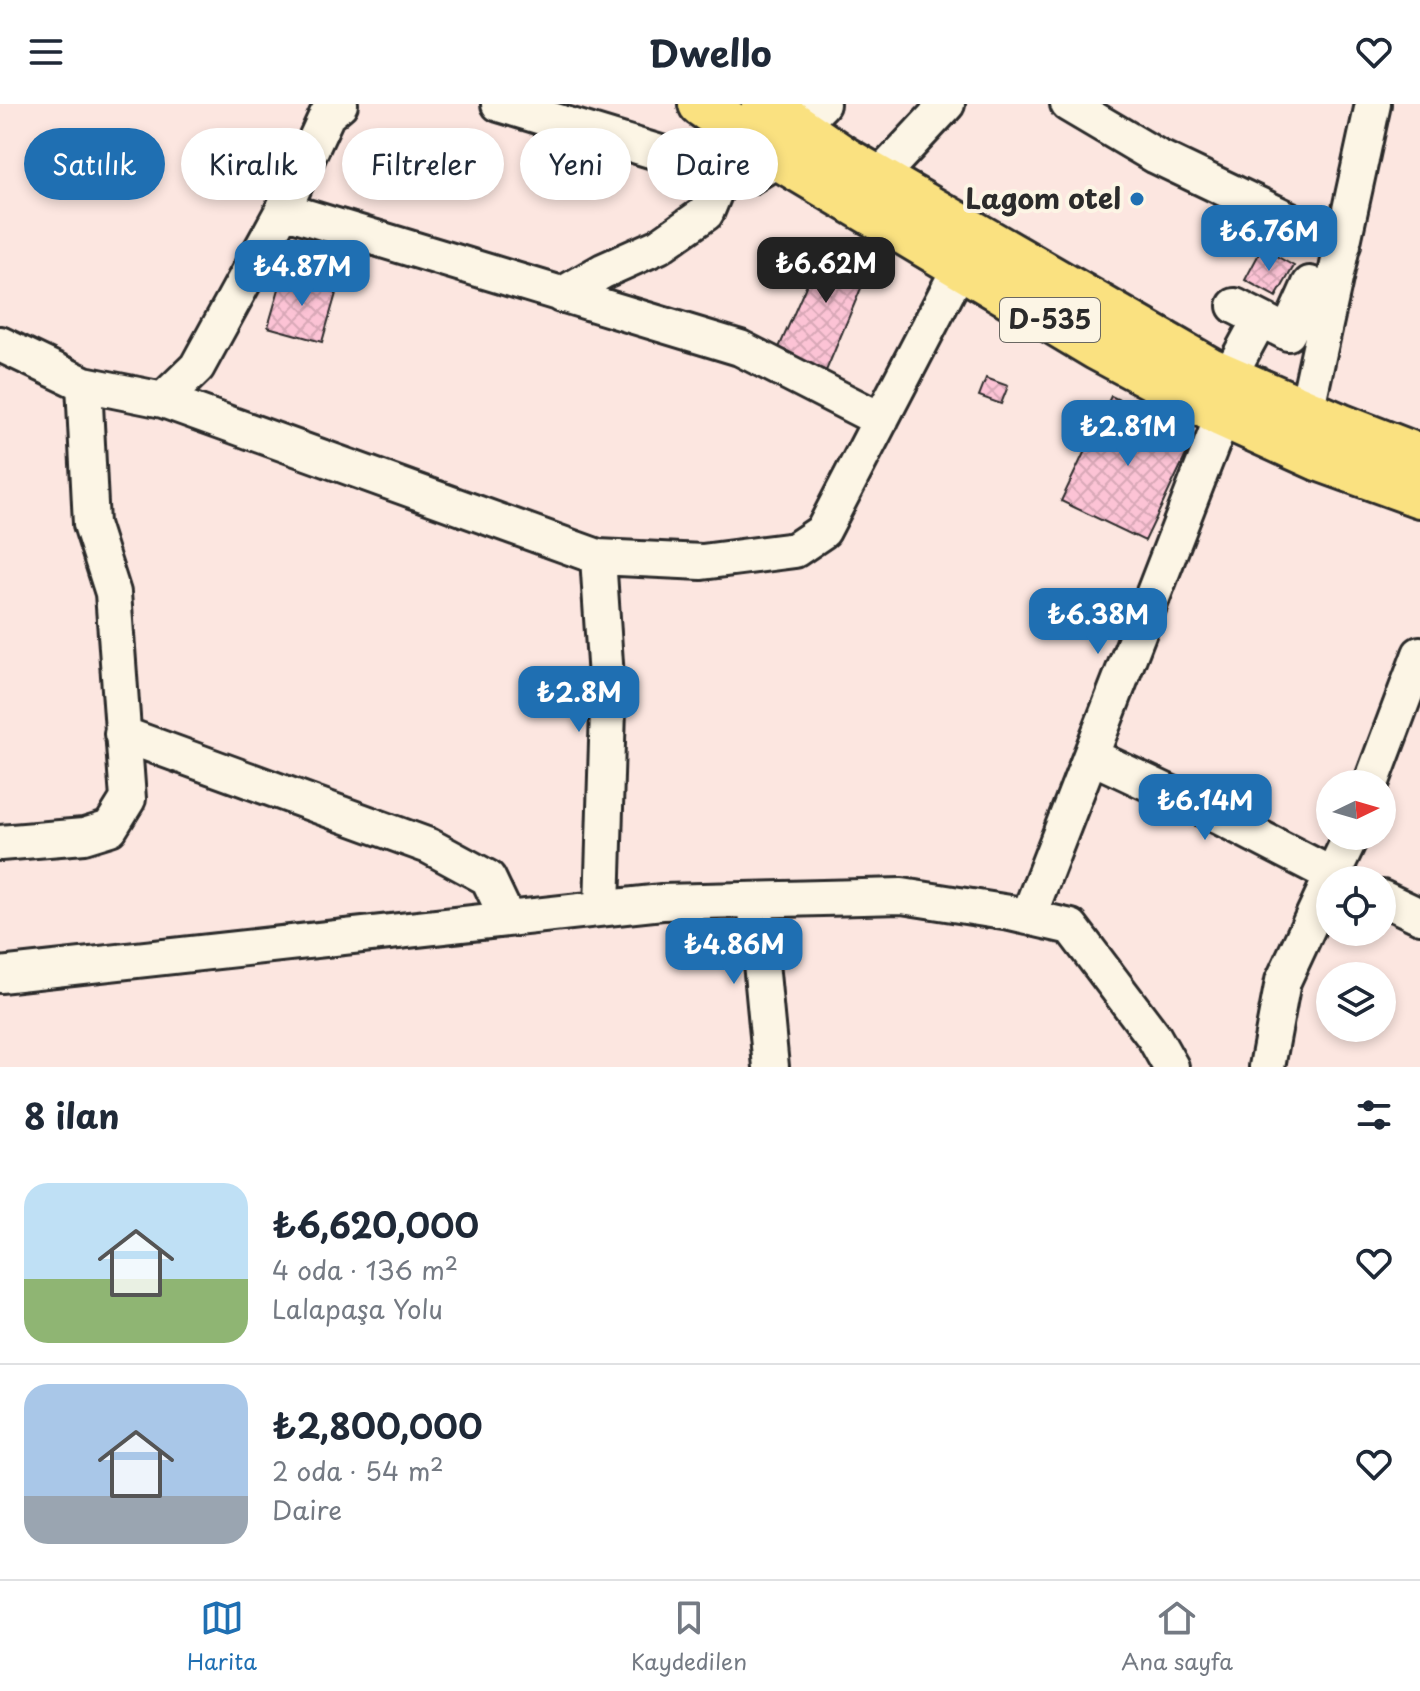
<!DOCTYPE html>
<html lang="tr">
<meta charset="utf-8">
<style>
:root{--surface:#fff;--page:#f2f2f3;--text:#1f2937;--muted:#747a83;--line:#e0e1e3;--accent:#1f6fb2}
body{margin:0;font-family:"Playpen Sans",sans-serif;background:var(--page);color:var(--text);height:100vh;display:flex;flex-direction:column;font-size:30px;white-space:nowrap}
*{box-sizing:border-box;margin:0}
p{font-size:26px;color:var(--muted)}
.icon{flex:none;width:44px;height:44px;fill:none;stroke:currentColor;stroke-width:2;stroke-linecap:round;stroke-linejoin:round}
.map{position:relative;height:963px;overflow:hidden}
.sheet{display:flex;flex-direction:column;background:var(--surface);flex:1}
.sheet>*{flex:none}
.guide{position:absolute;left:24px;top:24px;width:800px;height:72px;display:flex;gap:16px}
.needle{width:52px;rotate:85deg}
.tools{position:absolute;left:1316px;top:666px;display:grid;gap:16px}
.tools a{display:grid;place-items:center;width:80px;height:80px;border-radius:50%;background:var(--surface);box-shadow:0 4px 12px #0003;font-size:40px}
.price{position:absolute;translate:-50% -68px;padding:0 18px;border-radius:16px;background:var(--accent);color:#fff;font-size:26px;line-height:52px;filter:drop-shadow(0 2px 4px #0008)}
.price::after{content:'';position:absolute;left:50%;top:48px;width:24px;height:18px;margin-left:-12px;background:inherit;clip-path:polygon(0 0,100% 0,50% 100%)}
.price.current{background:#222;color:#fff}
ul{padding:0;list-style:none}
li{display:flex;align-items:center;gap:24px;height:200px;padding:0 24px}
li+li{border-top:2px solid var(--line)}
li span{display:grid;place-items:center;flex:none;width:224px;height:160px;border-radius:24px;color:#555}
li>.icon{margin-inline-start:auto}
span .icon{width:96px;height:96px;fill:#fffc;stroke-width:1}
li b{font-size:34px}
h2{display:flex;justify-content:space-between;align-items:center;height:96px;padding:0 24px;font-size:34px}
.chip{padding:0 28px;border-radius:36px;background:var(--surface);box-shadow:0 4px 12px #0003;font-size:28px;line-height:72px}
.chip.current{background:var(--accent);color:#fff}
header{display:flex;justify-content:space-between;align-items:center;height:104px;padding:0 24px;background:var(--surface);font-size:36px;font-weight:700}
.dock{display:flex;justify-content:space-around;align-items:center;height:112px;border-top:2px solid var(--line);background:var(--surface);font-size:22px;color:var(--muted)}
.dock a{display:grid;justify-items:center;gap:4px}
.dock .current{color:var(--accent)}
.map>svg:first-child{display:block}
.building{fill:url(#building-cross-hatch);stroke:#2b2b2b;stroke-width:2}
.lines{fill:none;stroke-linecap:round;stroke-linejoin:round}
.minor-casing{stroke:#2b2b2b;stroke-width:40}
.major-casing{stroke:#2b2b2b;stroke-width:50}
.minor{stroke:#fcf5e5;stroke-width:34}
.major{stroke:#fae180;stroke-width:44}
.poi-dot{fill:#1f6fb2;stroke:#fcf5e5;stroke-width:3}
.labels{text-anchor:middle;stroke-width:8;stroke-linejoin:round;paint-order:stroke}
.shield{fill:#fcf5e5;stroke:#6a6863;stroke-width:2}
.shield-label{font-size:26px;font-weight:bold;fill:#2b2b2b}
.poi-label{font-size:28px;font-weight:bold;fill:#2b2b2b;stroke:#fcf5e5;text-anchor:end}
</style>
<header><svg class="icon" aria-label="menu" viewBox="0 0 24 24"><path d="M4 6h16M4 12h16M4 18h16"/></svg>Dwello<svg class="icon" aria-label="heart" viewBox="0 0 24 24"><path d="M12 20l-8-8c-3-5 5-10 8-4 3-6 11-1 8 4z"/></svg></header>
<div class="map">
<svg width="1420" height="963" viewBox="0 0 1420 963">
<defs>
<pattern id="building-cross-hatch" width="8" height="8" patternUnits="userSpaceOnUse" patternTransform="scale(2)"><rect width="8" height="8" fill="#fcc3d5"/><path d="M0 0l8 8M0 8l8-8" fill="none" stroke="#d8a8b7"/></pattern>
</defs>
<rect width="100%" height="100%" fill="#fce6e0"/>
<filter id="ink" filterUnits="userSpaceOnUse"><feTurbulence type="fractalNoise" baseFrequency=".0125" numOctaves="2"/><feDisplacementMap in="SourceGraphic" scale="16" xChannelSelector="R" yChannelSelector="G"/><feConvolveMatrix kernelMatrix="1 2 1 2 8 2 1 2 1" color-interpolation-filters="sRGB"/></filter>
<g filter="url(#ink)">
<path class="building" d="M826,136L873,156L826,267L778,246Z
M1262,144L1294,162L1276,193L1245,176Z
M283,171L337,186L322,238L268,223Z
M986,274L1008,282L1001,300L979,292Z
M1111,292L1195,332L1145,437L1061,397Z"/>
<g class="lines">
<defs>
<path id="minor" d="M499,0L723,68L749,73L780,54
M1068,0L1156,52L1343,141
M798,24L822,0
M878,74L947,0
M283,106L740,244L881,316
M561,191L603,167L659,142L706,109L723,68
M1235,202L1288,229L1310,180
M0,240L84,280L163,296L197,263L283,106L327,11L340,0
M1228,274L1260,215
M163,296L598,453L702,458L795,446L823,427L960,163
M1306,308L1373,0
M598,453L608,605L602,804
M122,630L429,742L488,774L507,814
M1091,652L1210,708L1342,776
M1371,680L1420,550
M0,739L84,732L110,724L128,695L113,489L91,420L84,280
M1330,776L1351,732
M1382,794L1420,812
M755,796L771,963
M1028,813L1223,311
M0,871L662,798L902,792L1010,809L1071,823L1154,933L1171,963
M1267,963L1283,877L1330,776"/>
<path id="major" d="M701,0L780,54L1098,244L1223,311L1318,354L1420,391
M764,0L844,55L1210,266L1340,322L1420,353"/>
</defs>
<use href="#minor" class="minor-casing"/>
<use href="#major" class="major-casing"/>
<use href="#minor" class="minor"/>
<use href="#major" class="major"/>
</g>
</g>
<circle class="poi-dot" cx="1137" cy="95" r="8"/>
<g class="labels">
<rect class="shield" x="1000" y="194" width="100" height="44" rx="6"/>
<g class="shield-label">
<text x="1050" y="225">D-535</text>
</g>
<g class="poi-label">
<text x="1121" y="105">Lagom otel</text>
</g>
</g>
</svg>
<div class="tools">
<a><svg class="needle" viewBox="-14 -14 28 28"><path d="M0-13l5 13h-10z" fill="#e53935"/><path d="M0 13l5-13h-10z" fill="#747a83"/></svg></a>
<a><svg class="icon" aria-label="locate" viewBox="0 0 24 24"><circle cx="12" cy="12" r="6"/><path d="M12 2v4M12 18v4M2 12h4M18 12h4"/></svg></a>
<a><svg class="icon" aria-label="layers" viewBox="0 0 24 24"><path d="M12 4l9 5-9 5-9-5zM3 14l9 5 9-5"/></svg></a>
</div>
<b class="price" style="left:1269px;top:169px">₺6.76M</b>
<b class="price current" style="left:826px;top:201px">₺6.62M</b>
<b class="price" style="left:302px;top:204px">₺4.87M</b>
<b class="price" style="left:1128px;top:364px">₺2.81M</b>
<b class="price" style="left:1098px;top:552px">₺6.38M</b>
<b class="price" style="left:579px;top:630px">₺2.8M</b>
<b class="price" style="left:1205px;top:738px">₺6.14M</b>
<b class="price" style="left:734px;top:882px">₺4.86M</b>
<div class="guide">
<a class="chip current">Satılık</a>
<a class="chip">Kiralık</a>
<a class="chip">Filtreler</a>
<a class="chip">Yeni</a>
<a class="chip">Daire</a>
</div>
</div>
<section class="sheet">
<h2>8 ilan<svg class="icon" aria-label="filters" viewBox="0 0 24 24"><path d="M4 7h16M4 17h16"/><circle cx="9" cy="7" r="2"/><circle cx="15" cy="17" r="2"/></svg></h2>
<ul>
<li><span style="background:linear-gradient(#bfe0f5 60%,#8fb573 0)"><svg class="icon" aria-label="home" viewBox="0 0 24 24"><path d="M3 11l9-7 9 7M6 9v11h12V9"/></svg></span><div><b>₺6,620,000</b><p>4 oda · 136 m²</p><p>Lalapaşa Yolu</p></div><svg class="icon" aria-label="heart" viewBox="0 0 24 24"><path d="M12 20l-8-8c-3-5 5-10 8-4 3-6 11-1 8 4z"/></svg></li>
<li><span style="background:linear-gradient(#a9c7e8 70%,#9aa5b1 0)"><svg class="icon" aria-label="home" viewBox="0 0 24 24"><path d="M3 11l9-7 9 7M6 9v11h12V9"/></svg></span><div><b>₺2,800,000</b><p>2 oda · 54 m²</p><p>Daire</p></div><svg class="icon" aria-label="heart" viewBox="0 0 24 24"><path d="M12 20l-8-8c-3-5 5-10 8-4 3-6 11-1 8 4z"/></svg></li>
</ul>
</section>
<nav class="dock">
<a class="current"><svg class="icon" aria-label="map" viewBox="0 0 24 24"><path d="M3 6l6-2 6 2 6-2v14l-6 2-6-2-6 2zM9 4v14M15 6v14"/></svg>Harita</a>
<a><svg class="icon" aria-label="saved" viewBox="0 0 24 24"><path d="M7 4h10v16l-5-4-5 4z"/></svg>Kaydedilen</a>
<a><svg class="icon" aria-label="home" viewBox="0 0 24 24"><path d="M3 11l9-7 9 7M6 9v11h12V9"/></svg>Ana sayfa</a>
</nav>
